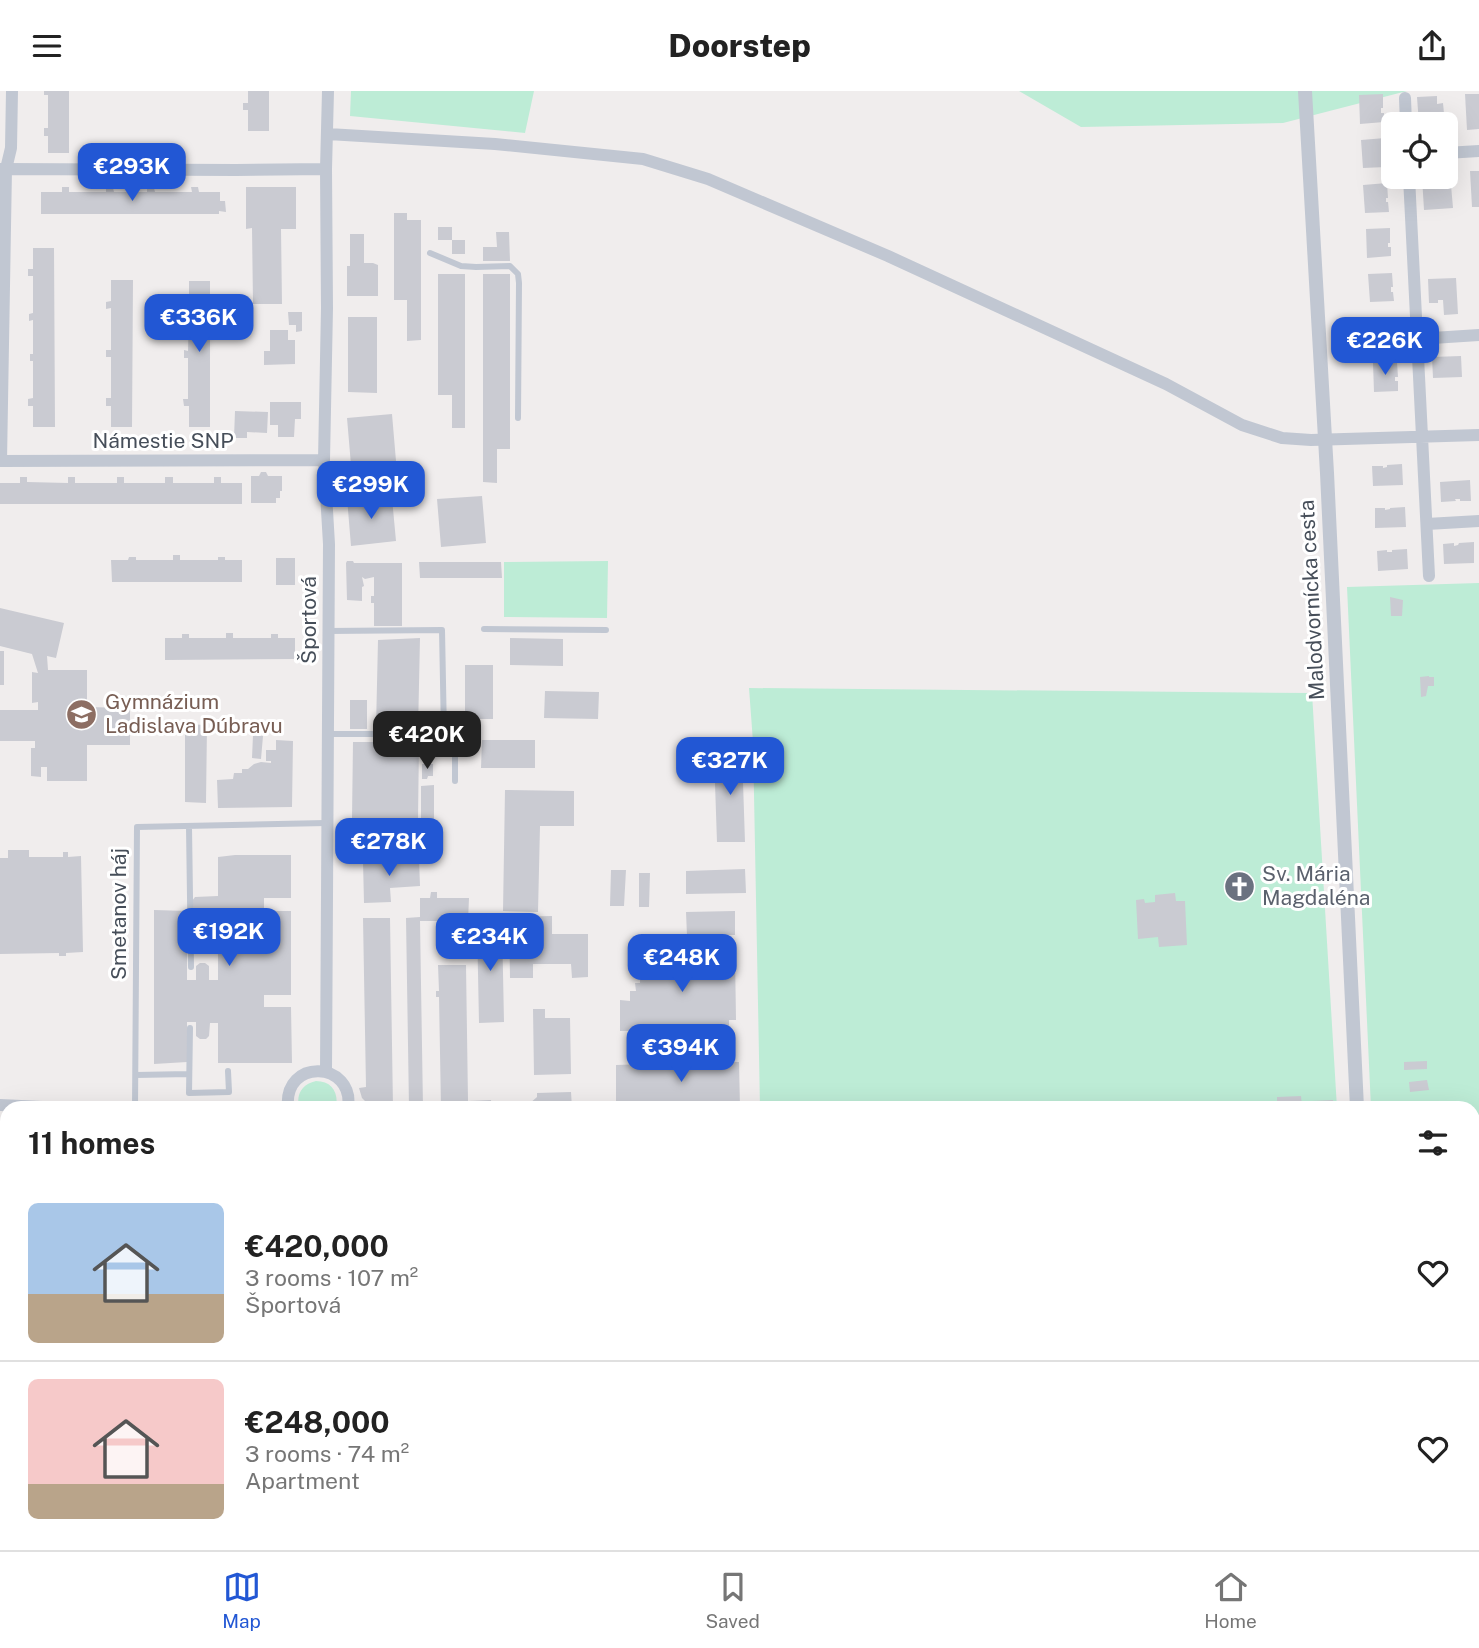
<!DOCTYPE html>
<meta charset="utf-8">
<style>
:root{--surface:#fff;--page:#f6f6f6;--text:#222;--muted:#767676;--line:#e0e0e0;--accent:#2257d4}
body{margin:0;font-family:"Public Sans",sans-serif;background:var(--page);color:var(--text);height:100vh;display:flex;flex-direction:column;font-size:26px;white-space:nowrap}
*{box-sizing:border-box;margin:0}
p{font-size:23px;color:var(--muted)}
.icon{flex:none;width:38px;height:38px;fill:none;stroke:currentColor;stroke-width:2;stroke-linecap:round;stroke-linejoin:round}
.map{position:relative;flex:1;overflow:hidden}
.panel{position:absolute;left:0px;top:1010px;width:1480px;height:450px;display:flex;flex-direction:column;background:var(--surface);border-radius:21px 21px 0 0;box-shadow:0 7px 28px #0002}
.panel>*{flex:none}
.controls{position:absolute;left:1381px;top:21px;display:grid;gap:14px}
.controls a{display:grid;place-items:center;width:77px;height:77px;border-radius:10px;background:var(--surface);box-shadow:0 7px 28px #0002;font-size:35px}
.price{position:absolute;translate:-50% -60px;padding:0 16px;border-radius:14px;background:var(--accent);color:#fff;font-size:23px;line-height:46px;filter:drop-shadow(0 2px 4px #0008)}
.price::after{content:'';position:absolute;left:50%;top:42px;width:21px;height:16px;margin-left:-10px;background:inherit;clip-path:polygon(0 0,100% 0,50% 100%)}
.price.on{background:#222;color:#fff}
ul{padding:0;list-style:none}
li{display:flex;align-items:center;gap:21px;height:175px;padding:0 28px}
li+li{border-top:2px solid var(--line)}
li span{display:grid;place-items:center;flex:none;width:196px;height:140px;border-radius:10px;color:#555}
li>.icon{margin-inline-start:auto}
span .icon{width:84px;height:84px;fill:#fffc;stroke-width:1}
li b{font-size:30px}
h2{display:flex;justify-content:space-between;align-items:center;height:84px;padding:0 28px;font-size:30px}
header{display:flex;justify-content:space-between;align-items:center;height:91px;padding:0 28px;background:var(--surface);font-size:32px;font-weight:800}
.menu{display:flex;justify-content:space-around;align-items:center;height:98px;border-top:2px solid var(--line);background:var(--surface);font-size:19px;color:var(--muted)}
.menu a{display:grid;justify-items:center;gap:4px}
.menu .on{color:var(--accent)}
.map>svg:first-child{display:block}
.green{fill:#bdecd6}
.building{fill:#cacbd2}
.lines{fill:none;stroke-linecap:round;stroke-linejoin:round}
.service{stroke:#c1c7d2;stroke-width:6}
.minor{stroke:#c1c7d2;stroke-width:12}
.tertiary{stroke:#c1c7d2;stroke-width:14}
.labels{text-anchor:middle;stroke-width:6;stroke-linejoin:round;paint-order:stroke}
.street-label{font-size:21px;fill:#464e59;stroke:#fff}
.education-label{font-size:21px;fill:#785e54;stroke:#fff;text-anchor:start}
.worship-label{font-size:21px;fill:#5b616d;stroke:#fff;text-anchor:start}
</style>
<header><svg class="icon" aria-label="menu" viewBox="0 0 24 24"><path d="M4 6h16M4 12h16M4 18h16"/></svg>Doorstep<svg class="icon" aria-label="share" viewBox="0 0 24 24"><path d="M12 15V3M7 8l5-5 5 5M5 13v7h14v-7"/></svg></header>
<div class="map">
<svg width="1479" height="1459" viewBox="0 0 1479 1459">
<rect width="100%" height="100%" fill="#f0eded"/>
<path class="green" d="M351,0H534L525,42L350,25Z
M1019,0H1407L1283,32L1081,36Z
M608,470L607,527L504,526V471Z
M1479,492V1024H1474V1017H1371L1347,496Z
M749,597L1312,602L1337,1017H760L753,651Z
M316,990C332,990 339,1002 336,1017H299C296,1003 302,993 316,990Z"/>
<path class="building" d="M44,0H69V62H48V45H44V37H48V4H44Z
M248,0H269V40H248V19H243V12H248Z
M1383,3V17H1381V22H1384V31L1360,33L1359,4Z
M1465,3H1479V38L1467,39Z
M1437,5V13L1443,12L1445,33H1419L1417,6Z
M1385,47L1386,62H1383L1384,67H1386V76L1363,77L1361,49Z
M1470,80H1479V116H1472Z
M1422,86H1437V97L1442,96V94H1451L1453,117L1424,119Z
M1387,92L1388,107H1386V111H1388L1389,121L1365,122L1363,94Z
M62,96H69V101H106V97H113L114,101H147V97H154L155,101H192L191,96H198L199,101H220V110H225L226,121L219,120V123H41V101H62Z
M246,96H296V138H281L282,213H253L252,137L246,138Z
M394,122H407V129H421V249L407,250V209H394Z
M438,136H452V149H438Z
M1390,137V152H1388V156H1391V165L1367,167L1366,138Z
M496,141H509L510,170H483V156H497Z
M350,143H364V172H373L378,174V205H347V175H350Z
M452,149H465V163H452Z
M33,157H54L55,336H33V315H28V308L33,307V270H30V263H33V229L29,230V223L33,222V185H28V178H33Z
M1392,182L1393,196H1391V201H1393L1394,210L1370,211L1368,183Z
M438,183H465V337H452V304H438Z
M483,183H510V358H497V392L483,391Z
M1456,187L1458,223L1444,224L1443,209H1438V212H1429L1428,188Z
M111,189H133L132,336H111V315H106V307H111V266H106V259H111V217L106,218V211L111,210Z
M189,190H210V336H189V315H184L183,308H188V267H184V259L188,260L189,218H183V211H189Z
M288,221H302V240L296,241V234H289Z
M348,226H377V302L348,301Z
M1394,227L1395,241H1393V245H1396V255L1372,256L1371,228Z
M270,239H288V249H295V273L264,274V260H270Z
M1461,265L1462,286L1433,287L1432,266Z
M1397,271L1398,286H1395V290H1398V300L1374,301L1373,272Z
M270,311H301V328H295L294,346H278V334H270Z
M235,320L268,321L267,342L247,341V347H234Z
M392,323L396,370L351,374L347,327Z
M1402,373L1403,394L1373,395L1372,375H1383V377L1387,376V374Z
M261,381H266L268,385H282V400H280V407H276V412H251V385H259Z
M20,386H27V391L68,392V386H75V392H117V386H124V392H165V386H173V392H214V386H221V392H242V413H0V392H20Z
M1470,389L1471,410H1460V408H1455L1456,410L1441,411L1440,391Z
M482,405L486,452L441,456L437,408Z
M347,407H392L396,450L351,455Z
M1405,416L1406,436L1375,437V417H1385V419L1390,418V417Z
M1474,451V472L1444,473L1443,453L1454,452V455L1458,454L1459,452Z
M1407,458L1408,478L1378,480L1377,460L1387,459V461H1392V459Z
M173,464H180V469H218V466H225V469H242V491H112L111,469H128L129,466H136V469H173Z
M276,467H295V494H276Z
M347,470H353L354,472H402V535H374V512H371V505H374V486L365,488L362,486L364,495L362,496V510L347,509L346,472Z
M419,471H501L502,487H420Z
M1390,506L1403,509L1402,525H1391Z
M0,517L64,532L56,567L47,565L48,579H87V616L130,617V654H87V690H47V676H41V686L31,685V657H35V650H0V619H38V611L32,612V581L38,582L32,563L0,555Z
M226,542H233V547H271V543H278V547H295V568L165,569V547H182V543H189V547H226Z
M420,547L418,640L376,637L378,549Z
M510,547L563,548V575L510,574Z
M0,560H4V594H0Z
M465,574H493V628H465Z
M1429,585V586H1434V595H1428L1426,605L1421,606L1420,586Z
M545,600L599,601L598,628L544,627Z
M350,609H367V638H350Z
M185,633L207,634L206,712L185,711Z
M253,644L263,645L261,668L252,667Z
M276,649L293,650L292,716L218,717L217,689L233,688L234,682H242V678H248L254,673L261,671L271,672V670H266V659H276Z
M482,649H535V677H481Z
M353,651H419L418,729L352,728Z
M742,661L745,751H717L714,663Z
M422,673H433V685H428L427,688H422Z
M434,694V732H421V695Z
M505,699L574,700V735H540L538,821L503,820Z
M8,759H29V766H63V761H68V766L81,765L83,861L66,862V865H59V862L0,863V767H8Z
M235,764H291V807H264V820H291V904H264V916H291L292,972H218V932H210L209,945L206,948H200L196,945V931H187V971L154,973V819L187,820V889H196V875L200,872H205L209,875V889H218V821H195L192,817V810L195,806L218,805V766Z
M419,768L420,795L390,797L391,811L364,812L363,770Z
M745,778L746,802L686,803V780Z
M611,779H626L624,815H610Z
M639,782H650L649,816H639Z
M431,801H437V807H469L468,830H420L423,1017H409L406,827L420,826V807H430Z
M1175,802L1176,810H1185L1187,854L1159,856L1158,846L1138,848L1136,809L1144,808L1145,812L1155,811V804Z
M735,820V844L687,845L686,821Z
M552,825V843H588V886L572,887L571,873H533V887H510L509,826Z
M363,827H390L393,1017H380L369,1014L362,1007L359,997L366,996Z
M477,832H502L504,931L479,932Z
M735,864L736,929H729V938L620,940V909L630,910V900H636L635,892H640V866Z
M438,874H466L468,1010L491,1009L492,1017H441L439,906H436V900H439Z
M533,918H545V927H570L571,983L534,984Z
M732,959L733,971H739L740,1017H616V974L708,971V960Z
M1427,970V978L1404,979V971Z
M1427,989L1429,999L1410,1001L1409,991Z
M571,1001L572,1017H530L529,1013L537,1006V1002Z
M1301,1005L1302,1015L1277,1016V1006Z
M1333,1009L1334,1017H1312V1010Z
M0,1067H7V1089L0,1088Z
M1474,1079L1479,1080V1118L1474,1117Z
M0,1128H7V1274L0,1273Z
M1474,1197L1479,1198V1240L1474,1239Z
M1474,1291L1479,1293V1356L1474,1354Z
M1479,1391V1459H1457L1459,1452H1474V1407Z
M59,1452H87V1459H59Z
M148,1452H176V1459H148Z
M434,1452H458V1459H434Z"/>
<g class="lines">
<path class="service" d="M430,162L461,175L476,176L510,175L518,183L519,192L518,327
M484,538L606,539
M328,540L442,539L444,643
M328,643H455V690
M189,736L191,876
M190,937L189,1002L229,1001L228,980
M136,984L189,983
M135,1017L137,736L326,732
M1474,1263L1479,1264"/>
<path class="minor" d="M1405,7L1406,33
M328,43L495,53L643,68L708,88L888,165L1166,293L1242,334L1282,347L1311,349L1479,344
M1446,62L1479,60
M1,78L236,79L326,78
M1409,86L1429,485
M1417,248L1479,244
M0,370L324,369
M1,370L6,78L11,57L12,0
M1427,433L1479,430
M326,981L329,453L324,369L327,217L326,78L328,0
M0,1014L63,1017
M288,1017C283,966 355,970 348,1017
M1474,1045H1479
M0,1300L7,1299
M326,1459V1452
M1048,1459L1047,1457L1049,1452"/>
<path class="tertiary" d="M1305,0L1327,382L1357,1017
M1379,1452V1459"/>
</g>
<defs>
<symbol id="school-disc" viewBox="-11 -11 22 22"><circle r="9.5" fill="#8d6e63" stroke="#fff"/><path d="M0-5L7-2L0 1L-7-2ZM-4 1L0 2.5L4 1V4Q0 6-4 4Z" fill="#fff"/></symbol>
<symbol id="church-disc" viewBox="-11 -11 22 22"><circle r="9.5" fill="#6b7280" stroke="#fff"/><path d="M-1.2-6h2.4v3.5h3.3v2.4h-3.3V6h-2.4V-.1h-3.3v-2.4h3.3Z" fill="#fff"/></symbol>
</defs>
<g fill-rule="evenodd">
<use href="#school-disc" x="64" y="606" width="35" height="35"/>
<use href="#church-disc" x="1222" y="778" width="35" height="35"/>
</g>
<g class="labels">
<g class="street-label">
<text x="163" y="357">Námestie SNP</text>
<text transform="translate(1312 509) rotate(-93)" y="7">Malodvornícka cesta</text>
<text transform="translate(309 529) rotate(-90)" y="7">Športová</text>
<text transform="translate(119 823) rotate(-90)" y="7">Smetanov háj</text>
</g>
<g class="education-label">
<text x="105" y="618">Gymnázium<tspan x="105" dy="24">Ladislava Dúbravu</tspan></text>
</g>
<g class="worship-label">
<text x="1262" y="790">Sv. Mária<tspan x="1262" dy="24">Magdaléna</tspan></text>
</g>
</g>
</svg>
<div class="controls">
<a><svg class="icon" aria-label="locate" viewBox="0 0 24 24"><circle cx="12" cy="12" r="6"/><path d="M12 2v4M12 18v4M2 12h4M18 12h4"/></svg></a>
</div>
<b class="price" style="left:132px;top:112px">€293K</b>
<b class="price" style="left:199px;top:263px">€336K</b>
<b class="price" style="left:1385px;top:286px">€226K</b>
<b class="price" style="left:371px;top:430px">€299K</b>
<b class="price on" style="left:427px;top:680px">€420K</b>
<b class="price" style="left:730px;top:706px">€327K</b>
<b class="price" style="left:389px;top:787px">€278K</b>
<b class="price" style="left:229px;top:877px">€192K</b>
<b class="price" style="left:490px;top:882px">€234K</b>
<b class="price" style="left:682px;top:903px">€248K</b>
<b class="price" style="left:681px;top:993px">€394K</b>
<section class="panel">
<h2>11 homes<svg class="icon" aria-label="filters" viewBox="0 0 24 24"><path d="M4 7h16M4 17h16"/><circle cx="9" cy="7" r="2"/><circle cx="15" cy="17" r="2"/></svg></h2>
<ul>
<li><span style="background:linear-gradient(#a9c7e8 65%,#b9a48a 0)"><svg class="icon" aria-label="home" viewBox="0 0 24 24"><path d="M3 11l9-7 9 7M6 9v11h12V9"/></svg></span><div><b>€420,000</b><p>3 rooms · 107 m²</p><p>Športová</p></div><svg class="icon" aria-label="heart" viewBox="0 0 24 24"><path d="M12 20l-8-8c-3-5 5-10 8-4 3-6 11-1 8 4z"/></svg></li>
<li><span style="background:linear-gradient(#f6c9c9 75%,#b9a48a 0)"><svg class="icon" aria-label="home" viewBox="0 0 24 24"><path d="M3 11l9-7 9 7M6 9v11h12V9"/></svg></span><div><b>€248,000</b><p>3 rooms · 74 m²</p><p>Apartment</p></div><svg class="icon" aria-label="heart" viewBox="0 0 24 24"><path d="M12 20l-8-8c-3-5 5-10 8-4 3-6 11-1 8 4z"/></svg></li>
</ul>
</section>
</div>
<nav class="menu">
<a class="on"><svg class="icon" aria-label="map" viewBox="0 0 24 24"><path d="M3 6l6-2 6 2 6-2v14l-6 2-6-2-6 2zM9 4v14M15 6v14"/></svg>Map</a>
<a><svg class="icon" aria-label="saved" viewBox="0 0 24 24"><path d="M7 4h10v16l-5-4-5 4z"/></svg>Saved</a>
<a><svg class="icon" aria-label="home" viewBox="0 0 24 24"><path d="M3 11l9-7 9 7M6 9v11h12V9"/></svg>Home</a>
</nav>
